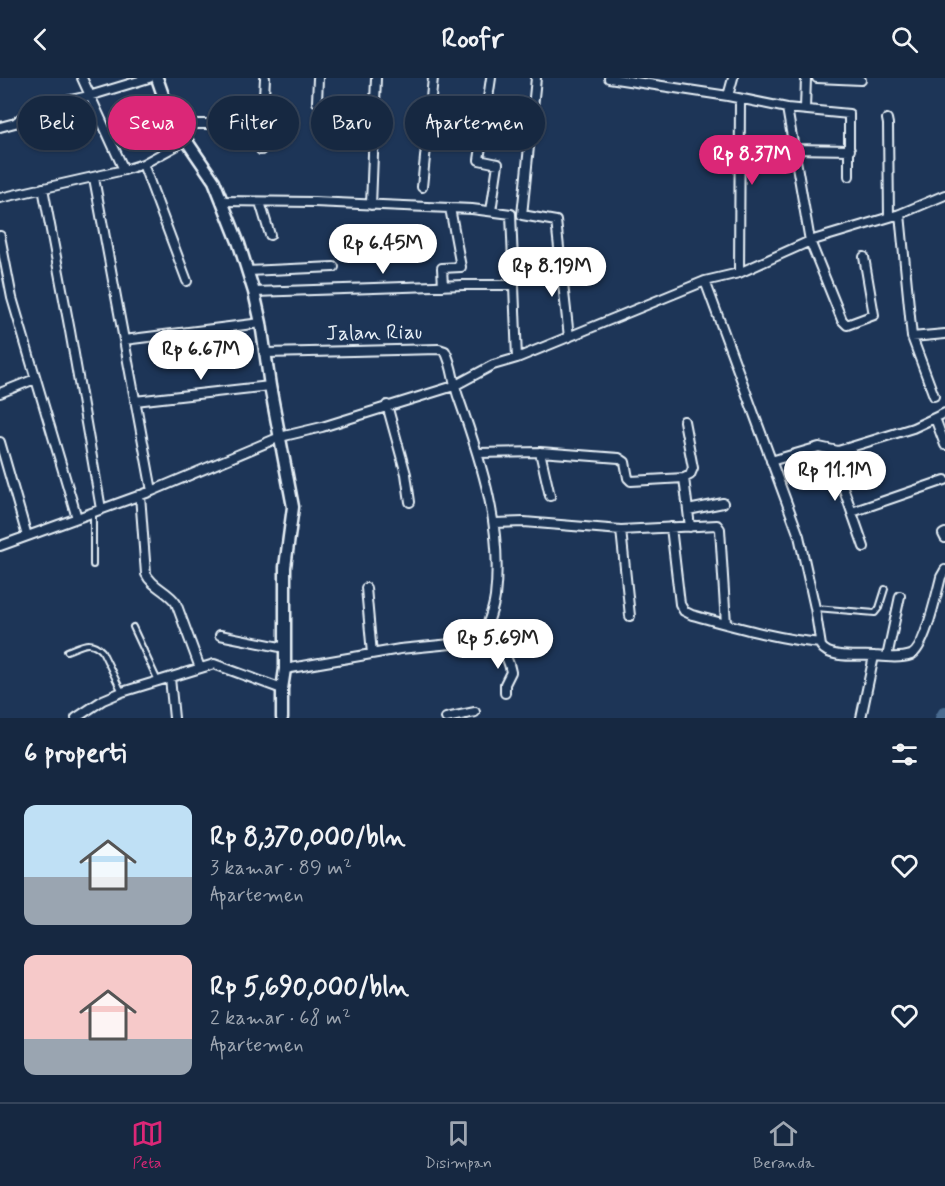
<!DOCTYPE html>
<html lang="id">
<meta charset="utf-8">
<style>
:root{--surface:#162841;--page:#23344c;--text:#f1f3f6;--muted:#9ea6b1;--line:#35445a;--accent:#db2777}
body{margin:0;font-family:Mynerve,sans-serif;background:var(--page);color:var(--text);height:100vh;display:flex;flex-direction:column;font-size:22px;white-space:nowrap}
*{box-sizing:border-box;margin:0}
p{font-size:20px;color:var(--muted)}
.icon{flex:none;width:33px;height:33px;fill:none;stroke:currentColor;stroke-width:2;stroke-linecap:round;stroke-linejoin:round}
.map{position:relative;height:640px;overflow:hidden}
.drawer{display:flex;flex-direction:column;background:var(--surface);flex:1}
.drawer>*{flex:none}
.banner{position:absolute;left:18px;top:18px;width:600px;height:54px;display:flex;gap:12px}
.price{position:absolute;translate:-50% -51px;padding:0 14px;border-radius:21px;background:#fff;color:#222;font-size:20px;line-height:39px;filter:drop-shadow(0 2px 3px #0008)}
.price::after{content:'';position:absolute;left:50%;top:36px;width:18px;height:14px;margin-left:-9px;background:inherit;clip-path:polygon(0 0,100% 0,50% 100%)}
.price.active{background:var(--accent);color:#fff}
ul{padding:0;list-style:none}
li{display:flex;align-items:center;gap:18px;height:150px;padding:0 24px}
li span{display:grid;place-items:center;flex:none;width:168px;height:120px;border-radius:12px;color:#555}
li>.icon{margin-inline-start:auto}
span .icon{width:72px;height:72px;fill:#fffc;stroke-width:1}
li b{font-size:26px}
h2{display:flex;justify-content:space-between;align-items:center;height:72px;padding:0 24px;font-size:26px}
.tag{padding:0 21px;border-radius:27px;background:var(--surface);box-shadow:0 2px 4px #0004,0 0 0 2px var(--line);font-size:21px;line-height:54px}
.tag.active{background:var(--accent);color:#fff}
header{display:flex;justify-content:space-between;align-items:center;height:78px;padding:0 24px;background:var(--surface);font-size:27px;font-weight:700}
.menu{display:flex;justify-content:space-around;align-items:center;height:84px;border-top:2px solid var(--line);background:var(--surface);font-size:16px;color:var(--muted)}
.menu a{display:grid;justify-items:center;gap:3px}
.menu .active{color:var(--accent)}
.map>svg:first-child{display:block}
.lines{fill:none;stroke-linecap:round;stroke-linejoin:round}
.river{stroke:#486b8f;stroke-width:14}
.lane-casing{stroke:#e8f1f8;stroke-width:8}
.street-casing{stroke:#e8f1f8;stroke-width:12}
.secondary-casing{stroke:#e8f1f8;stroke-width:15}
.lane{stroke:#1d3557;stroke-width:4}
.street{stroke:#1d3557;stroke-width:8}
.secondary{stroke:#1d3557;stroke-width:10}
.labels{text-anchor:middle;stroke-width:4.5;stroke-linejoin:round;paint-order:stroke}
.street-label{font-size:21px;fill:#e8f1f8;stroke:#1d3557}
</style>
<header><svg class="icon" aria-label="back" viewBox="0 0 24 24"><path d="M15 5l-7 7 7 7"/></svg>Roofr<svg class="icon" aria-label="search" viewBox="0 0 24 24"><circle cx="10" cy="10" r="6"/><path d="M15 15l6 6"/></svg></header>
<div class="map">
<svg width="945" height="640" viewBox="0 0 945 640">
<rect width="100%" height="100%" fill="#1d3557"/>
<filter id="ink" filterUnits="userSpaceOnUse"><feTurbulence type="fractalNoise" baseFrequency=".0167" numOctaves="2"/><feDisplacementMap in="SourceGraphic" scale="12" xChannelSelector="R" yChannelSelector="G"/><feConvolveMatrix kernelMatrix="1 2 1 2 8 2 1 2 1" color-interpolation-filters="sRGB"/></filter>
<g filter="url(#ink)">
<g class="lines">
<path class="river" d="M942,640L945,635"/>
<defs>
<path id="lane" d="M93,435V487
M816,530L875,535L879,530L885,511
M133,549L158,603
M67,573C81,568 90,560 102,573L122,614"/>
<path id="street" d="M82,0L124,92
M491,0L479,82L498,86L491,133
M536,0L522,137L556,143L569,259
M609,0L728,18L787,30L849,36V98
M817,0L861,2
M728,18L733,0
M317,24L318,0
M787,30L810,163L842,242L847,247L874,237L864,179
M805,31L806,0
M887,41L888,46L889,139
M175,46H262
M0,49L15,45L33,30L89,18L149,0
M794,71L850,72
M261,72L265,0
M143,86L187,203
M94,100L152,413
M422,109L433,0
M43,110L70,253L101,431
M0,120L124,92L143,86L185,63
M221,123L314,124L472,131L511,136L517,280
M260,124L270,157
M371,127L376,0
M900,136L912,259L945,256
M0,158L12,220L77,440
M248,193L334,189
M739,195L740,21
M705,203L799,458L815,530L821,568C829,581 859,577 874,578L861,640
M443,208L442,190L461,189L450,130
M254,214L464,207H513
M912,259L934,318
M124,262L261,245
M266,275L439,271L445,273C453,287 453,306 459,321C482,386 503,450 495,519C493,535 486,548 482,563L400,571L285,591
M0,315L35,301
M135,323L270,308
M387,327L406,396L410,424
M935,340L945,367
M684,343L693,390L690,397L684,400L690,449
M0,364L27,458
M830,372L864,469
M540,374L550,418
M478,375L540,374L619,380L625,384L628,400L631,403L684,400
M771,383L819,369L838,373L913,350L945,335
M140,417L146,496C152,509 168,513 176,525L200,590
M688,432L723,425
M852,434L945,402
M495,445L524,444L621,452L717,447L720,451L726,546
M671,449L680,526L684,533L692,537C734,548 776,561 820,565
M621,452L630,538
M945,455L943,456L945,460
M0,468L152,413L280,359L322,349L454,308L493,287L517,280L705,203L739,195L810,163L900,136L945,117
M366,510L372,576
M220,557L285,570
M482,563C500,564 508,578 511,594L505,606V615
M874,578C885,579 900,581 911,577C925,571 937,514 941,499L945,492
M887,579L900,518
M170,600L174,640
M76,640L103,622L122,614L214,586L282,611
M446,640L475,634"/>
<path id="secondary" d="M157,0L171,40L214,103L239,166L254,214L261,245L270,308L293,429L285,489V591L282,611V640"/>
</defs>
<use href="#lane" class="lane-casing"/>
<use href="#street" class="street-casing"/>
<use href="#secondary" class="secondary-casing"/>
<use href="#lane" class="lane"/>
<use href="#street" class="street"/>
<use href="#secondary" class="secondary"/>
</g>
</g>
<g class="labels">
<g class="street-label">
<text transform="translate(374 254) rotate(-1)" y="7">Jalan Riau</text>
</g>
</g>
</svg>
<b class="price active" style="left:752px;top:108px">Rp 8.37M</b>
<b class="price" style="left:383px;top:197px">Rp 6.45M</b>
<b class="price" style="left:552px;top:220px">Rp 8.19M</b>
<b class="price" style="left:201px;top:303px">Rp 6.67M</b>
<b class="price" style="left:835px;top:424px">Rp 11.1M</b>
<b class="price" style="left:498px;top:592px">Rp 5.69M</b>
<div class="banner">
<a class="tag">Beli</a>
<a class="tag active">Sewa</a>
<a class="tag">Filter</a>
<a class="tag">Baru</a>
<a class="tag">Apartemen</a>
</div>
</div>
<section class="drawer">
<h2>6 properti<svg class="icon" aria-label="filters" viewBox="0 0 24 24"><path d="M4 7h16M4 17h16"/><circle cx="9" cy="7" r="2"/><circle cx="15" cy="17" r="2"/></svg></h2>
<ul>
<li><span style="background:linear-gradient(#bfe0f5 60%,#9aa5b1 0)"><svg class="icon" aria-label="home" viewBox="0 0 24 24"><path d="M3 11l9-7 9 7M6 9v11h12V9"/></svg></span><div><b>Rp 8,370,000/bln</b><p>3 kamar · 89 m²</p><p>Apartemen</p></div><svg class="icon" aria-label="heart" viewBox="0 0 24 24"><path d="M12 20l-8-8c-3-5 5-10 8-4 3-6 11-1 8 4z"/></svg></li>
<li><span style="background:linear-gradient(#f6c9c9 70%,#9aa5b1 0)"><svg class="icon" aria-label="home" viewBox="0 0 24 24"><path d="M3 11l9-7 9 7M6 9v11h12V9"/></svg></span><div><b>Rp 5,690,000/bln</b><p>2 kamar · 68 m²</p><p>Apartemen</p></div><svg class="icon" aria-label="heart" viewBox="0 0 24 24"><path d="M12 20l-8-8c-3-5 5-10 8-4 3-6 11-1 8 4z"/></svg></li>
</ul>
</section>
<nav class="menu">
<a class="active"><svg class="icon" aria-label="map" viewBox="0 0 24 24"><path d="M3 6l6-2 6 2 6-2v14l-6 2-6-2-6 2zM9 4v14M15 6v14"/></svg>Peta</a>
<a><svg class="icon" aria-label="saved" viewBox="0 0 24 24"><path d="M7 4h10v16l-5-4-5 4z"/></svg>Disimpan</a>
<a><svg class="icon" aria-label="home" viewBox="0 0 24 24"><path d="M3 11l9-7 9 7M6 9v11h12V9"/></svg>Beranda</a>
</nav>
